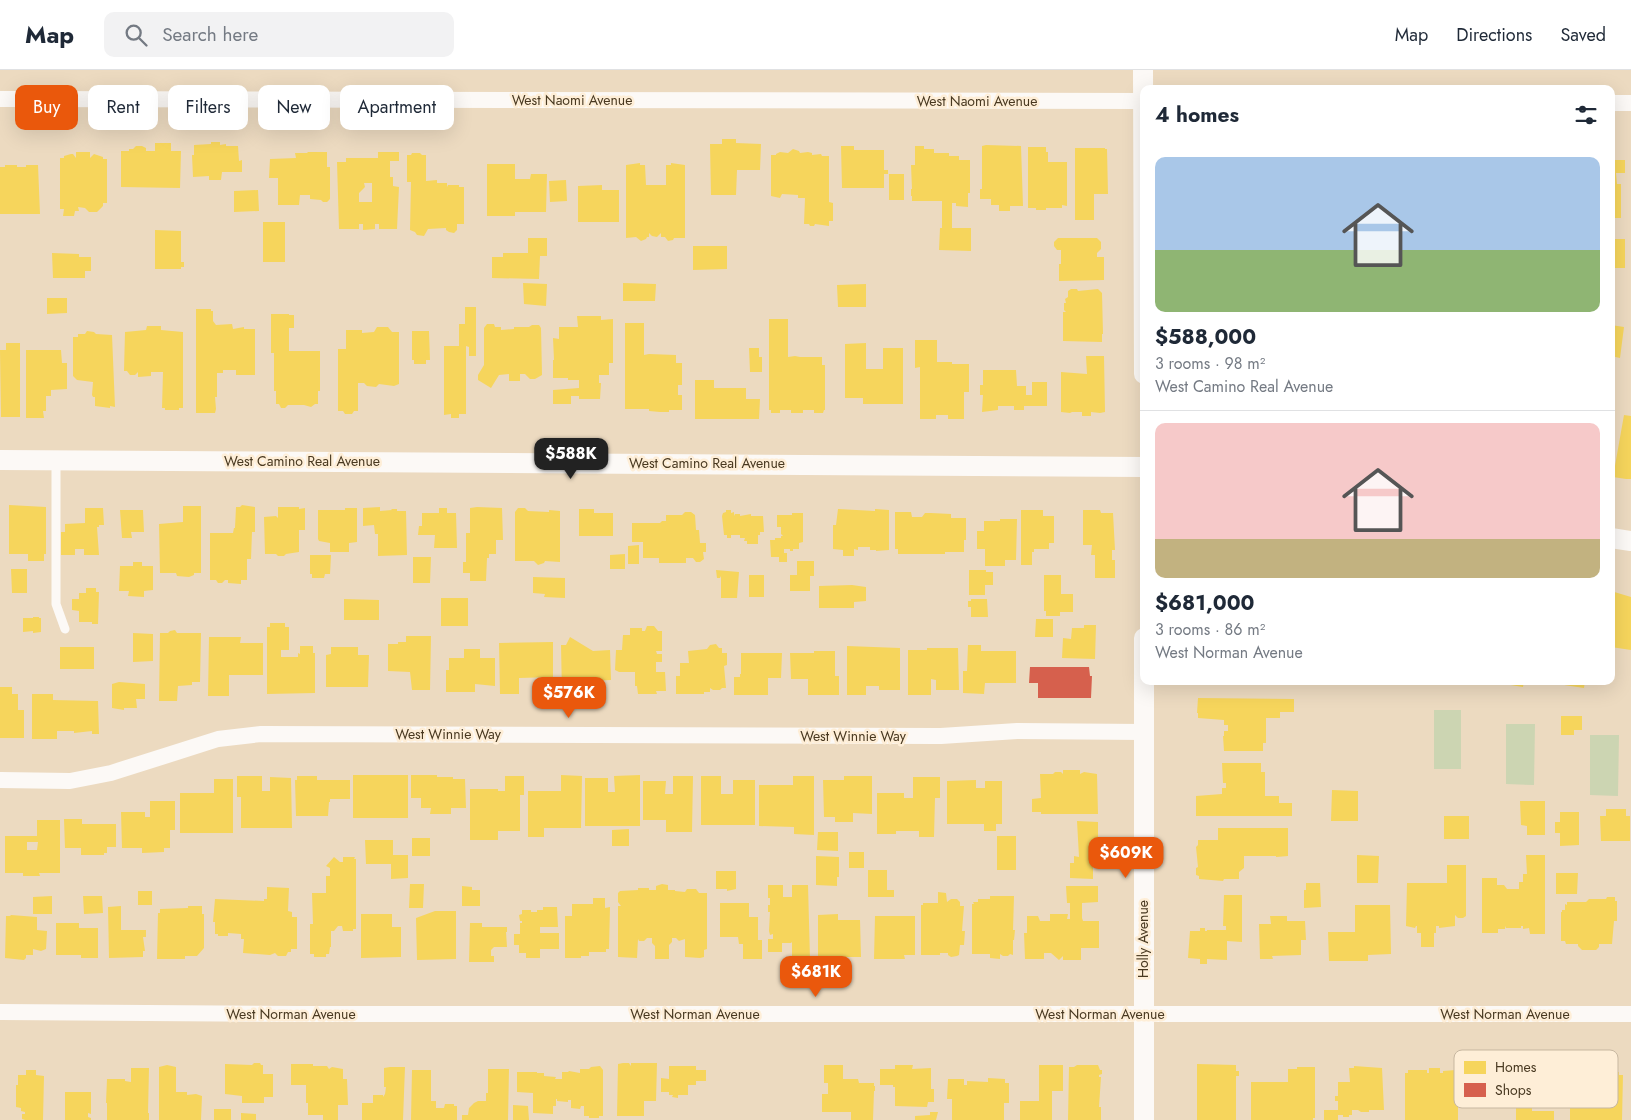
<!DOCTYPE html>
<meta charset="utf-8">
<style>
:root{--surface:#fff;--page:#f2f2f3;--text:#1f2937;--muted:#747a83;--line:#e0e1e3;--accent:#ea580c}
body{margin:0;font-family:Jost,sans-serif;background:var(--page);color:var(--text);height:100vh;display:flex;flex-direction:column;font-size:19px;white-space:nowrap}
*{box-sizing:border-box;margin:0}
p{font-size:16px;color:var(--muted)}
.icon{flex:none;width:28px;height:28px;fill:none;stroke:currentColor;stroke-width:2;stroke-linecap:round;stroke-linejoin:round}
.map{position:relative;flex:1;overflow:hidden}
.panel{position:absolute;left:1140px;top:15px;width:475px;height:600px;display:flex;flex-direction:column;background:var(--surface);border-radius:10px;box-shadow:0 5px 20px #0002}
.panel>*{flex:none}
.hud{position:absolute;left:15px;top:15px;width:475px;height:45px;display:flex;gap:10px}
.price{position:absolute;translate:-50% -42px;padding:0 11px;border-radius:10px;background:var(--accent);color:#fff;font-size:16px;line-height:32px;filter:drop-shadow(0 1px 2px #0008)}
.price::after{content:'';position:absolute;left:50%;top:30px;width:15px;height:11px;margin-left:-8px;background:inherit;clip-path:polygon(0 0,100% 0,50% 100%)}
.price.current{background:#222;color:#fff}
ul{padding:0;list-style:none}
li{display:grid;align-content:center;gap:10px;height:265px;padding:0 15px}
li+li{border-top:1px solid var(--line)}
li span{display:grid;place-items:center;height:155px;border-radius:10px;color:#555}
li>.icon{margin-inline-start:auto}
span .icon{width:90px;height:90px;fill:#fffc;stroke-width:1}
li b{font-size:21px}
h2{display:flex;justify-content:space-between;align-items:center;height:60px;padding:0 15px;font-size:21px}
.pill{padding:0 18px;border-radius:10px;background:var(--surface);box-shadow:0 5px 20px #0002;font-size:18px;line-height:45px}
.pill.current{background:var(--accent);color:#fff}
header{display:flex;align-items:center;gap:30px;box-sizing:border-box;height:70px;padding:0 25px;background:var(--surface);border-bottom:1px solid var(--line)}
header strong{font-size:24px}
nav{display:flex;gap:28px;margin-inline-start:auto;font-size:18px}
.search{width:350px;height:45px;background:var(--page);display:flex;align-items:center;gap:12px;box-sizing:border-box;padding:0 18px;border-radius:10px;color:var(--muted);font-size:19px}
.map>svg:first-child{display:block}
.green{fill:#ccd5b2}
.homes{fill:#f6d55c;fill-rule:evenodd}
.shops{fill:#d6604d}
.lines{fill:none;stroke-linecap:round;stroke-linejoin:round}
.service{stroke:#fcf9f6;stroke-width:9}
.minor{stroke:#fcf9f6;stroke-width:16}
.tertiary{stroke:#fcf9f6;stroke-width:20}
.labels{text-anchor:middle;stroke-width:5;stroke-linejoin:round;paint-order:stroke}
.street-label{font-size:14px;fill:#483820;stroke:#feeed7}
.key{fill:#feeed7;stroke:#c7b7a0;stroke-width:1}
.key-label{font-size:14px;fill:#483820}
</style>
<header>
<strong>Map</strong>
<div class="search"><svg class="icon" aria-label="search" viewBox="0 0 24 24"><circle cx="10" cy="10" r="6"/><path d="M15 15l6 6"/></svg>Search here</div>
<nav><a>Map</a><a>Directions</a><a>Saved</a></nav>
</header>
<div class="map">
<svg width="1631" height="1050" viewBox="0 0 1631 1050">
<rect width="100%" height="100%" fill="#ecdac0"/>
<path class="green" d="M1434,640H1461V699H1434Z
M1506,654H1535L1534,715L1506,714Z
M1590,665H1619L1618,726L1590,725Z"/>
<path class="homes" d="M722,69H736V73L761,74L760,100H737L736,125H711L710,74H722Z
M211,72H220V75L226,74V76H238L239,91L242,90V102H222L221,110H209V106L193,107L192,85H194V75L211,74Z
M155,73H171V81H181L180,118L121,117V81H129V79H133L136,76H142L146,78V81H155Z
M986,75L1021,76L1023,136H1010V141H999V135H991V129H980V119H982V76Z
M841,76H854V80H884V100H888V104H884V118H842Z
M915,76H924V79H934V83H949V86H959V90H970V123H968V137L956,136V133H952V158H971V181L939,180L940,158H942V131H912V126H911V119H912L911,95H915Z
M1028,77H1046V82H1048V92H1067V136L1062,135V138H1046V140H1036V138H1028Z
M1075,78H1105V79H1107L1108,124H1094V150H1075Z
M793,79L799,81L800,83L808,82L812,83V85L821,84L822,86H829V132L833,133V151H829V156L815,154L814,156H810L809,154H804L805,128H798V125L782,124L780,128L771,126V85H776V84L780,82L788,83Z
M76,82H90V88L94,84L103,87V89H107V133H103V136L97,142H89L85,138L78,137L79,141H75L74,146H63L64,139H60V88H64V86L71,84H73L76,88Z
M308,82H327V97H330V129L327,132H323L321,130L310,129V125H300L299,135H278V108H269L270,89L296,88L295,83H307Z
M378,82H399V91H390V107H393V116L399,117L397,159H379V154H375V159L363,160V154H359V159H339L337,92H346V88H378ZM364,113H372V132H359V123L365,117Z
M412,83H420L422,85H426V111L437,110V113H447V117L448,115H459V117H464V154H457V160L454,163L449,162L446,160V158L428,159L424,166L417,165L415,162L410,160L411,112H407V85H411Z
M1611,90H1625V103H1616L1617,114H1621V148H1611Z
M640,93V95H645L646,115H666V95H671V93L685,95V168H674L673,170L668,171L665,167H661V163L657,167L652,166L649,163V167H647L646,169L641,171L636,167L626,168V95Z
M487,94H515V109H530L531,104H547L546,142H515V146H487Z
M5,95H17V97H26V95H38L40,144H0V97H5Z
M889,104H904V130H889Z
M566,110L567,131L550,132L549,111Z
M602,115V120H619V152H578V116Z
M258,120L259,141L234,142V121Z
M263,152H285V192H263Z
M155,160L181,161V192H184V197H181V199H155Z
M528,168H547V186H540L539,209L492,208V187H503V183H528Z
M1058,168H1097L1101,172V179L1097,183V187H1104V210L1059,211V194H1061V180H1057L1054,176V172Z
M1611,169H1625V198H1611Z
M693,176H727V199L693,200Z
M52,183L79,184V187H91V201H85V208H53Z
M523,213L547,214L546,236L524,234Z
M623,213L656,214L655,231H623Z
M866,214V237H838L837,215Z
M1071,219H1077L1078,221L1098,219L1102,223L1103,264H1102V272L1063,271V242H1066L1064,240V233H1066L1065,229L1068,227V221Z
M47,228H67V243L47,244Z
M465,237H476V286H469V277L466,276V344H459V348H451V344L444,345V276H459V254H465Z
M196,239H211V241H213V251L216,255L232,254L233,259L244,257V259H255V305H236V300H223V303H217V327H215L216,339L215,343H196Z
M271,244H289V245H294V258H289V281H320V321H318V334H315L311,337L304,335H288L285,338H281L279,334H276V321H274V283H271Z
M577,246H601V250L613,249V293H609V305H599V313H601L600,329H579V326H571V334H553V320L579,318V310H568V308H553V290H554L553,268L559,269V257H578Z
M769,249H788V287L795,286L800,287H822V295H825V340H824L823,343H814V340H803V343H791V340H780V343H771V340H769Z
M625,253H644V285L649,284L676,285V293H682V315H678V325H682V340H669V342H660L649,341V339H625Z
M487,254H494L495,257H501V260L514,259V257H529L532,255H539L541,258L542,305L535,309H530L525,304H520V311H509V304L499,305L491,318L478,310V305L484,295V258Z
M1611,255L1624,257L1620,288L1611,286Z
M147,256H161V260L183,262V338H179V340H165V338H162L163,302H151V306L138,307V302L135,305H130L127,301H124L125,262L146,260Z
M377,257H388L392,262H399V314L394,316L379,314L376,317L367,316L364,313H358V341H354L352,344H345L343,341H338V279H346V260H362V263L374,262Z
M87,261L94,262L96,264L112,265L115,337L110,336V338L95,336V327H93L92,325L93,312L77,310L73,306V267H78V264H85Z
M412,261H429L430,290H426V294H414V290H412Z
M915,270H937V292H952V294H969V322H964V349H948V345H936V349H920V297L915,298Z
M6,273H20V347H1L0,280H6Z
M866,273V299H883V278H903V334H863V328H845V274Z
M749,278H759V287H762V302H750Z
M26,280H61L62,293H67V319L51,320V326H46V341H43L44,348H26Z
M1086,286H1104L1105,342L1100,343L1091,342V346H1082V342H1072L1070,343L1061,342V302L1087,304Z
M983,300H1016L1017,316H1026V325H1032V312H1047V336H1024V340H1014V336H998V340L982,342L983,325H980V315H983Z
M695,310H714V318H746V329H760L759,349H695Z
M1624,345L1631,346V409H1626L1613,407Z
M9,435L46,437V484H44V491H28V484H9Z
M242,435L255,437V462H252L251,489H247V510H241V514L228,513V510H225L222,513H218L216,510H210V463H233L234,458H235L236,437H240Z
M183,436H201V503H194V505L189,507L177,506L176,503H160L159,454L183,452Z
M278,437H299V439L305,438V460H299V482L286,484L284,486H278L276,484H265L264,447L276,446L278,448Z
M380,437V441L392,440L391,439H397V441H406L407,485L378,486V464H375L374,455L363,456V438Z
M477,437L502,438L503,470H496V484H489V488H487L486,511H470V503H463V492H466V463H470V438Z
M85,438H103L104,455H99V457H97L99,485H84V479H75V485H61V462H65V454L85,453Z
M345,438H357V472L349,473V482H330V473L319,471L318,469V440H345Z
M439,438H447V443H456L457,478H434L435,465H418L419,456H422V443H439Z
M518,438H525L528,441L549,442V440L560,441V492L545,491L544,493L538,495L534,491H515V442Z
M579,439H594V443H613V466H579Z
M838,439L875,441V439L889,440V480L876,481V480H870V477H858V480L854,479V486H843V480L833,479V455H836Z
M120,440H143L144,462H131L132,468H122Z
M726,440H731V443L734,442V446L735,444H740V446L751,444V446H763L764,462H760V465H758V474H747V471H744L745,468H740V465H731V468H727V465H724L722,446L723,443L726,442Z
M1021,440H1043V446H1054V473H1049V479H1034V482H1032V495H1021Z
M1083,440H1100L1101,443H1113L1115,480H1112V490H1115V508H1095V485H1091L1092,475H1083Z
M685,442H691L695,445L696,460H699L700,473H706V482H703L704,489L700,492H696L693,488H686V493H659V488H643V472H632V453H660L662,451H666V445H682Z
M895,442H911L912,447H922L925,443H931L951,444V448H966V470H964V482H945V484H898V479H895Z
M792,443H803V472L799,473V479H793V481H790V479H784V483H787V492H779V487H771L770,470H775V468H781V466H783L781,464V457H777V445H792Z
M1000,449H1017L1016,490H1005V496H985V479H977V461H984V451H1000Z
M639,475V494H628V476Z
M625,484V499H610V485Z
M310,485H331L330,504H325L324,508H312V504H310Z
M413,487H431L430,513H413Z
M797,491H814V506H810V521H790V505H797Z
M133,492H142V496H153V520L144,521V527L128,526L129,521H119L120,496H133Z
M11,499H27V523H12Z
M716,500L739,502L737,528H721V506L720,508H717Z
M969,500H986V502H993V515H985V525H969Z
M749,505H764V527H749Z
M1044,505H1061V524H1073V542H1060V546H1046V541H1044Z
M533,507L565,508V528L544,527L545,524L533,523Z
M852,515L866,517V531L854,532V538H819V516Z
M86,518H96V522H99L98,554H92V552H79V541L72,540V529H79V523H86Z
M1611,521L1631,527V580L1611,577Z
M441,528H468V556H441Z
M344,529L379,530V550H344Z
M971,529H987L988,547H971V537H968V531H971Z
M33,547H39V548H41V562L33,563V561L23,562V548H33Z
M1036,549H1053V567H1035Z
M270,553H285V557H289V580H281V587H298V583L300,584V576H313V583H315V623L267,624V557H270Z
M1084,555H1096L1095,589L1062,588L1063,568L1071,569L1072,558H1084Z
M647,556H654L658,561H662V581H656L657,584H662V592H656V602H665L666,621H656L657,624H638L637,616H635V602H619L615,600L616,580H622L623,565H630V558H642V561H645Z
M175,560L177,563H201L200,612H192V615L178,616L177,631H159L160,563H168L170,561Z
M133,563L153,564V591L133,592Z
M406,566H431L430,620H412L410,602L388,601V574H398V572H406Z
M209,567H241L240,573H263V605H229V626H208Z
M570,567L593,581L610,580L611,610L588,611V625L562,624L561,575H566Z
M553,572V607L519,608V624H500L499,573Z
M716,574L719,578H722V583H727V595L724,596L726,618H722L720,620H713L710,618V622H704V624H676V606H680V593H689L688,581L707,579L710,575Z
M968,575H981V581H1016V613H985L984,624L963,623V601H967Z
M847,576L900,578V620H879V616H866V625H847Z
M60,577H94V599H60Z
M331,577H358V585H369L368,617H326V585L331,584Z
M927,578H958L959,620H936V610L931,609V625H908V580H927Z
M464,579H480V588H495V616L475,614V622H446V600H449V588H464Z
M814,581H835V606H839V625H808V609H791L790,583H814Z
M741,583H782L781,608H768V625H734V607H740V604H741Z
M1498,611H1524L1523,617L1498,613Z
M1564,611H1585L1584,618L1564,615Z
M119,612L145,614V629H136L137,638H124V640L112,638V614Z
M0,617H12V624H18V640H24V668H0Z
M32,624H53V630L98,631L99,664H92V661L74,663V661H57V669H32Z
M1198,628L1294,629V642H1280V648H1266V673H1263V681H1224L1223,666H1224V661H1228V655H1224V650L1198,648V643H1197Z
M1561,646H1582V660H1574V665H1561Z
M1222,693H1261V702H1265V726H1279V733H1292V746H1196V726L1222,724V718H1226V713H1223Z
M1063,700H1080V704L1084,702L1097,704L1098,744H1041V742H1032V729L1041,728L1040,704H1053L1055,702H1061L1063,704Z
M353,705H408V748H353Z
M411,705H437V707H453V709H465L466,738H451V744H430L431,738H421V728H411Z
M561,705L582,706L581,758H544V767H528V721H561Z
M640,705V756H585V708H608V722H615L614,706Z
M237,706H262V721H270V707L291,708L292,758H241V727H237Z
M297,706H317V710H350V729H330V732H329L328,746H296L295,710H297Z
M505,706H524V725H520V761H498V770H470V719H498V721H505Z
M673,706H693L692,762H666V750H643V711H666L665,724H673Z
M701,706H721V724H733V710H755V755H701Z
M793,706H814V765L794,764V757L759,756V715H793Z
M844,706H872V744L853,743V752H835V747H824L823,710H844Z
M913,707H940V728H935L934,767H919V761H896V764H877V723H904V728H913Z
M214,709H233V763H180V723H214Z
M976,710V718H985V711H1002V754H996V761H984V754H947V711Z
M1332,720L1358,721V751H1331Z
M150,731H175V760H170V778H164V782L142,783V778H122L121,742H145V747H150Z
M1520,731H1545V765H1527V756L1521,755Z
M1606,739H1626V746H1630V771H1601L1600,746H1606Z
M1560,742H1579V775L1560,776V763H1555V752H1560Z
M1444,746H1469V769H1444Z
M64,749H82V754H116V777H107V783H104V785H81V778H65Z
M37,750H60V803H39L40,806H23V803H5V766H37ZM27,772H38L37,780H27Z
M1077,751L1098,752V778H1100V781H1098L1097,792H1093V809L1070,808V793H1074V786L1079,787Z
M1218,758H1288V786L1276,787V786H1244V798L1239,802V809H1224L1223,811L1199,809V806L1196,805V798L1198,797L1196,777L1198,775V770H1218Z
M629,759V776H612V760Z
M818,762H838V781L817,780Z
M997,766H1016V800H997Z
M412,768H430V786H412Z
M365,770H393V785H408V808L391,809V794H366Z
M849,782H864V798H849Z
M1357,785L1379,786L1378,813H1357Z
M1526,785H1545V864H1530L1529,858L1523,859V856H1521V858H1506L1505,856V859H1498V863H1482V808H1497V815H1504L1507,819H1519V812H1523V804H1527Z
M816,786L839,787V807H837V816L816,815Z
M334,787L340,792H343V787H355L354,789H356V859H353V861H343L342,856H338L334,861H331V877H330L329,884H326V887H314V884H310V854H313L312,823H326V806H330V798L326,796Z
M1447,795H1466V846L1463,848H1458L1455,845V856L1439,858V856H1436V863H1434V877H1421V863H1417V856H1416L1415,858L1406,856L1407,813H1447Z
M868,800H887V820H894V827H868Z
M716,801H736V819L727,821V819H716Z
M1556,803H1578L1577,824H1556Z
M1306,813H1320L1321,837L1304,838V820H1306Z
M410,814H424L423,838H409Z
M662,814L668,815V820H675V821L685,822L687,819H696L699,823H707V879L704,880V887L700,888L685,887V869L679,871L676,868H672V872L669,875V889H655V876L652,873V868H647L644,871H639L638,869L637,888L618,887V836H621L618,832V823L620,821L638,820V818H649V820H656V816Z
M768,815H783V827H792V815H808L810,889H792V872L791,873H782V882H768V869H773V864L770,865L769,861L770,842H768V835H770V828H768Z
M462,816L472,817V820H480V836H462Z
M1066,816H1098V832L1082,833V848L1083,851H1099V878H1081V890H1063V886L1059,890L1051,883H1044V889H1025L1024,863H1027V846H1038L1040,851H1050V844H1068L1067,849H1070V833H1067Z
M267,817L289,818L288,841L292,842V847H297V879H291V882H288L286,886H278L275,883L270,885L243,883L244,869H241V864L228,863V866H218V864H215V852H213L215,829L264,831V829H267Z
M138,821H152V835H138Z
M938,822L946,823L947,832L951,829H957L960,832V836H964L962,861H965L964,875H960L959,885L957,886L951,887L948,885V883H940V885H921V835H923V833H938Z
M1224,825H1242V872L1227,871V890L1207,889V894H1200V889L1188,888L1190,861H1200V858H1205V861H1207V860H1226V856H1223Z
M52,826V844H33V827Z
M83,826H102L103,843L84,844Z
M990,826H1014L1013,860H1015L1014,870H1013V885L1010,884L1008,886H1003L1000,884V889L990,888V884H972V834H974L973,832H978V829H990Z
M1607,827H1615V831H1617V851H1614L1612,874H1599V877L1596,880H1582L1578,876V874H1566L1565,871H1561V842H1562V840H1565V834L1567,835V832H1586L1589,829H1606Z
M593,828H605V838L610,837L609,879H606V882H589V886H581V888H565V846H572V834H593Z
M720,833H749V847H758V870H762V889H743V874H739L738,867H720Z
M1355,835H1390L1391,884L1368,885V891H1329L1328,862H1355Z
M121,836V860H146V867H143L145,881H143V887L109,888L108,837Z
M188,836H202V844H204V878L197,886H185V889H157L158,843H160V839L188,838Z
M543,837H557L558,857H540V863H559V879H540V888H526V883H519V875H514V864H520V853H522V851H520L519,845L522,844V840H531V842H537V840H543Z
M435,841H456V889L417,890L416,848Z
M361,844H392V857H401V887L361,888Z
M838,844V850H860L861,887H840L839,889L818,890V845Z
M11,845L37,847V860L47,861L46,879L41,881L33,879V885H26V888L24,890L5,888L6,846H10Z
M875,846H915V885H904L905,889H874Z
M1270,846H1287V851H1305L1306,870H1301V885L1272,886L1273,889H1260L1259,854H1271Z
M56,853H79V858H98V888H81V885H56Z
M470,853H482V857H507V862H506L507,877H494L491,880V886H494V892H469Z
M1533,992L1546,994V1022H1532V1041H1554V1050H1516V1027H1507V1032L1495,1031V998H1527V994H1533Z
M254,993H260L261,995H263V1004H273V1027H264V1033H242V1026L225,1024V994L252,995Z
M623,993H629L631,996V993H657L656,1031H644V1046H617L618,994Z
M291,994H313V996H327L329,999L332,997L343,999V1009H347L348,1035H338V1050H323V1045H308V1033H306V1015H291Z
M1197,994L1236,995V1001H1239V1006H1236V1050H1197Z
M167,995L176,997V1022H187V1025L196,1024L202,1026L201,1050H159V997Z
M824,995H843V1009H858L859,1013H874V1016H875V1021H874L873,1050H851V1042H822V1024H828V1013H824Z
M895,995H913L912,999L931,998V1019H934V1032H928L927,1037L895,1036V1017H893V1015H880V999H895Z
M1039,995H1063V1021H1052V1050H1020V1031H1039Z
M1077,995H1098L1100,1000H1102V1004L1099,1005V1007H1101L1099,1037H1101V1050H1068L1069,997H1074Z
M600,996L603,1000V1046H599V1048H589V1046H584V1036H581L580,1039L571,1038V1030H568V1032L557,1031V1029H556V1036H553V1044L533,1043V1023L517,1022V1002H537V1003H544V1006L556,1007L555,1009H562V1002H568L569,1001L580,1003V999H589L591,997Z
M669,996H696V1000H706V1011H696V1015H688V1025H678V1028L672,1027L673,1025H669V1022H661V1008L669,1009Z
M1354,996L1382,998L1384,1040H1369V1042H1361L1358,1040H1352V1045H1349V1047H1343V1045H1338V1050H1324V1040H1338V1031H1335V1026H1338V1012H1350L1349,998H1354Z
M1590,996H1605L1604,1001L1619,1002V1005H1623L1622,1050H1570V1006H1576V1002L1581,1001L1590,1003Z
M390,997H405L403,1050H362V1033H373V1025H383V1027L385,1024L386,1017H384V998Z
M1297,997H1315V1048H1313V1050H1251V1012H1288V999H1297Z
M131,998H149L148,1043H149V1050H107V1033H106L107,1009H125V1011L131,1012Z
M1429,998H1440V1003H1443V1001L1456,1000L1459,1005L1465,1006V1027H1458V1050H1405V1003H1408V1000H1427V1003H1429Z
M488,999H509L508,1050H462V1045H468L469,1038L474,1033L478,1031H486V1023H488Z
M26,1000H36V1005L44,1006L43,1050H25L22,1049V1044H25V1042L21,1041V1038L16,1037V1015H18V1005H26Z
M412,1000H431V1031H436V1038H444L445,1034H454V1036H457V1050H411Z
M988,1008L1005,1009V1013H1009V1033H1004V1050H952V1029H947L948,1009H964V1015H967V1011L988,1012Z
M65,1022H91V1044L88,1043V1047L91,1048V1050H65Z
M513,1035L528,1036L529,1050H513Z
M214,1039H231V1050H214Z
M930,1042H938L936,1050H915V1046L930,1045Z
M241,1043L256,1044V1050H241Z"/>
<path class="shops" d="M1030,597H1089L1090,606H1092L1091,628H1038V613H1029Z"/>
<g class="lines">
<path class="service" d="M56,391V534L65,559"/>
<path class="minor" d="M0,29L1144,31
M1611,33H1631
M0,710L70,711L111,703L218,669L261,664L941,666L1017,661L1143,662
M0,942L301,944H1631"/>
<path class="tertiary" d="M1143,0L1144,304
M0,390L1144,397
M1611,468L1631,471
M1144,1050V568"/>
</g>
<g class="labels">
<g class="street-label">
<text x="572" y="35">West Naomi Avenue</text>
<text x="977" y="36">West Naomi Avenue</text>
<text x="302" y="396">West Camino Real Avenue</text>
<text x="707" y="398">West Camino Real Avenue</text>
<text x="448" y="669">West Winnie Way</text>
<text x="853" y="671">West Winnie Way</text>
<text transform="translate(1143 869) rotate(-90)" y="5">Holly Avenue</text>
<text x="291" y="949">West Norman Avenue</text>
<text x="695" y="949">West Norman Avenue</text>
<text x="1100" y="949">West Norman Avenue</text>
<text x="1505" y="949">West Norman Avenue</text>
</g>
</g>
<rect x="1454" y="980" width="164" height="58" rx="8" class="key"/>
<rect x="1464" y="991" width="22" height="13" fill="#f6d55c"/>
<rect x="1464" y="1013" width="22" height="14" fill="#d6604d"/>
<g class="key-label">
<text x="1495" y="1002">Homes</text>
<text x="1495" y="1025">Shops</text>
</g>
</svg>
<b class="price current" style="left:571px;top:410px">$588K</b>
<b class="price" style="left:569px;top:649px">$576K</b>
<b class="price" style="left:1126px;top:809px">$609K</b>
<b class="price" style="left:816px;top:928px">$681K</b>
<div class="hud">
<a class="pill current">Buy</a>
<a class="pill">Rent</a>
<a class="pill">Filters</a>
<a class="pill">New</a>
<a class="pill">Apartment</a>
</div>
<section class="panel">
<h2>4 homes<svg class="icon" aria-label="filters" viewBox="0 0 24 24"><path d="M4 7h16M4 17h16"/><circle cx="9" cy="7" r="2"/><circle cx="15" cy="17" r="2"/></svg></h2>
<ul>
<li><span style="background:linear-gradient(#a9c7e8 60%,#8fb573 0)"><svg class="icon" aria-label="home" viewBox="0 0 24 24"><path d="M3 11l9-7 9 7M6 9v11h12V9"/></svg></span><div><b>$588,000</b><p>3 rooms · 98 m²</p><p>West Camino Real Avenue</p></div></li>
<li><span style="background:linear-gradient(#f6c9c9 75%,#c2b280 0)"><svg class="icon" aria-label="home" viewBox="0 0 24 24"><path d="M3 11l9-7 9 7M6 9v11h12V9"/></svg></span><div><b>$681,000</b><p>3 rooms · 86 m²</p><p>West Norman Avenue</p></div></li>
</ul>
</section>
</div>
